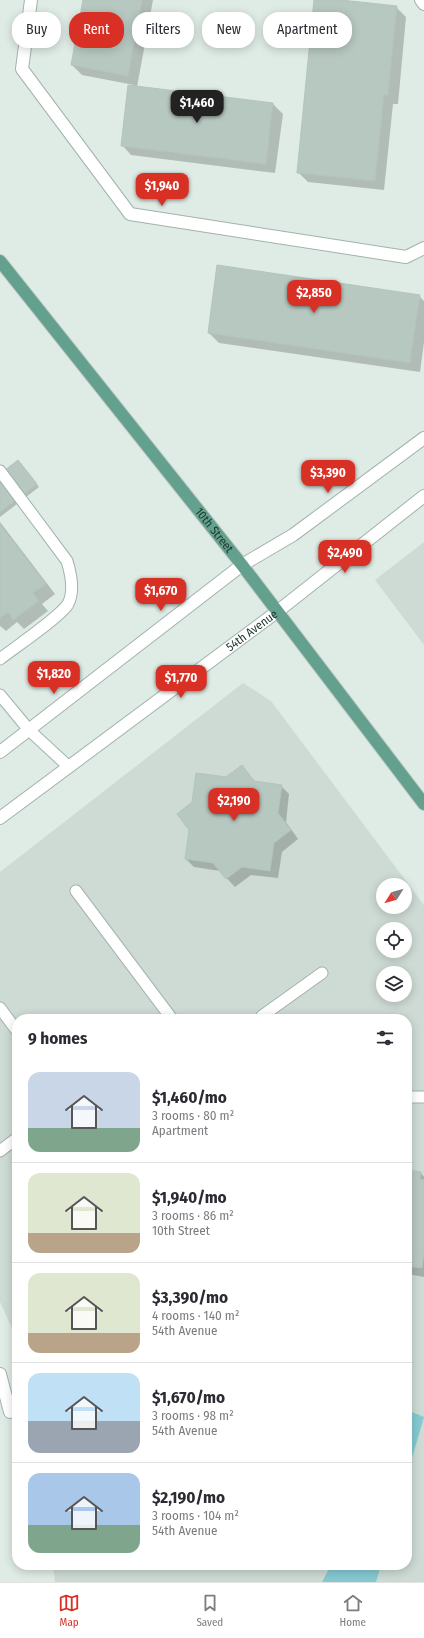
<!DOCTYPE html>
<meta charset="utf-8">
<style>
:root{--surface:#fff;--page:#f7f7f7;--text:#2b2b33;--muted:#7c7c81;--line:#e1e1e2;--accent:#d93025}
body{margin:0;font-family:"Fira Sans Condensed",sans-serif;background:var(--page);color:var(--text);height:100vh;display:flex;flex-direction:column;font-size:15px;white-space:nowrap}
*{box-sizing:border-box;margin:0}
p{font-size:13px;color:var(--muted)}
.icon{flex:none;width:22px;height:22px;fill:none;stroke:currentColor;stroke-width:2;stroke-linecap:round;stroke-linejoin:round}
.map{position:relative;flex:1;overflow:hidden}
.sheet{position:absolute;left:12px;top:1014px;width:400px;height:556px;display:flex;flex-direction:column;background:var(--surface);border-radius:16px;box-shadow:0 2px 10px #0003}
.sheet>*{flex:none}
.guide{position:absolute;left:12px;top:12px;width:400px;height:36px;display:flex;gap:8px}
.needle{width:26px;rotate:233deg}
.fabs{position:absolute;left:376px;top:878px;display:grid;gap:8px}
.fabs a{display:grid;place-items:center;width:36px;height:36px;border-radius:50%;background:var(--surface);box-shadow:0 2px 10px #0003;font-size:20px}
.price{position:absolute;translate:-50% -34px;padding:0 9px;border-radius:8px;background:var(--accent);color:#fff;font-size:13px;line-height:26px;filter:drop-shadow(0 1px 2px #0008)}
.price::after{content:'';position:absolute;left:50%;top:24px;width:12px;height:9px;margin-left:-6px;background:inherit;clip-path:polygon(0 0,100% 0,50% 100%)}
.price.on{background:#222;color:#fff}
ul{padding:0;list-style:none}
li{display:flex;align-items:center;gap:12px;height:100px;padding:0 16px}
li+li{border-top:1px solid var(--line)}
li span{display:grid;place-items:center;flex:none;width:112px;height:80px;border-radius:12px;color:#555}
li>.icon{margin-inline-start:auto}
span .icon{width:48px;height:48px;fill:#fffc;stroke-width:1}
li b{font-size:17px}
h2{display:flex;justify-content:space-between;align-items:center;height:48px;padding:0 16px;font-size:17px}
.tag{padding:0 14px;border-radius:16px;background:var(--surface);box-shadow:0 2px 10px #0003;font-size:14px;line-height:36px}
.tag.on{background:var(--accent);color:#fff}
.dock{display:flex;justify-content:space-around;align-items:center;height:56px;border-top:1px solid var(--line);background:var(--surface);font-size:11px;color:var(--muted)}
.dock a{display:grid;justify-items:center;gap:2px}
.dock .on{color:var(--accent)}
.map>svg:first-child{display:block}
.built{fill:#cddbd4;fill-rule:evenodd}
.water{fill:#85c9d2}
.shadow{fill:#0003}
.building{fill:#b7c8c1;stroke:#b2c4bc}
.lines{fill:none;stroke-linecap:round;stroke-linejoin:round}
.service-casing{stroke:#a2b3ac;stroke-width:13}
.minor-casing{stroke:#a2b3ac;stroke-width:14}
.tertiary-casing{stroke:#a2b3ac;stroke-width:14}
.primary-casing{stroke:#c1c8c6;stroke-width:14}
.service{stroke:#fff;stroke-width:11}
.minor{stroke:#fff;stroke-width:12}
.tertiary{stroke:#fff;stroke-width:12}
.primary{stroke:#63a18e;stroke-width:12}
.labels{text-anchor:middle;stroke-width:3;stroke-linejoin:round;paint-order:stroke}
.street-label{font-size:12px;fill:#203b32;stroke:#f0f7f3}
</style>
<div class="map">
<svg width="424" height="1582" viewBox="0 0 424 1582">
<rect width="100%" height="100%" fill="#dfebe5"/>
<path class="built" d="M424,542V645L375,580Z
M243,683L271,701L424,905V1582H55L53,1565H407V1019H17V1339L0,1302V872ZM383,885H405V907H383ZM383,929H405V951H383ZM383,973H405V995H383Z"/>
<path class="water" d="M407,1410L424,1417L407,1475Z
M331,1565H381L376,1582H322Z"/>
<path class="shadow" d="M84,0H153L137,87L273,104L283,114L275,173L131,155L122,145L134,85L82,75L72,65Z
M315,0H332L396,7L406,17L398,104H393L384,190L308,182L298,172Z
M419,296L424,301V342L420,372L219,343L209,333Z
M21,464L39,487L0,517V475Z
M0,522L55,594L42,604L48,611L24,629L17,622L6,631L0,626Z
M242,766L256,783L281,786L289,794L286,822L298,839L282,852L278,878L251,875L235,887L220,871L194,867L186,859L226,778Z
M407,1171L421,1173L424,1177V1277L407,1274Z"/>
<path class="building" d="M83,0H142L128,76L71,65Z
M314,0H341L397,6L388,95H384L375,181L297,173Z
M128,85L273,103L266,164L121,146Z
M217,265L420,295L410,363L208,333Z
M18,460L37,484L0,512V474Z
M0,524L46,584L33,593L39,601L13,620L8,612L0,618Z
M242,765L254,781L282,785L278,813L291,830L274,843L270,871L242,867L226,879L213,863L185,859L189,830L177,814L192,802L196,773L226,777Z
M407,1170L421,1172L420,1179L424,1180V1251L422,1268L407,1266Z"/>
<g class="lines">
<defs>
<path id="service" d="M0,471L67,561C71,574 75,591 68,604C60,617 14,648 0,659
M0,695L29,730L69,767
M76,891L172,1019
M0,1008L17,1031
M262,1016L322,973
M407,1097H424
M0,1151L17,1138"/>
<path id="minor" d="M31,0L22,69L130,214L406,257L424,248
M421,0L424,4
M242,565L293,535L424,438
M278,611L424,496
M0,1374L10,1412"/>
<g id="tertiary">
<path d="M0,752L242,565"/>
<path id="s1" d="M0,818L278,611"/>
</g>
<g id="primary">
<path id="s2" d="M0,261L242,565L424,804"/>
</g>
</defs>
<use href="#service" class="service-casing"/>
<use href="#minor" class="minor-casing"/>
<use href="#tertiary" class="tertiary-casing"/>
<use href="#primary" class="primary-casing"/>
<use href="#service" class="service"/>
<use href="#minor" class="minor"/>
<use href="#tertiary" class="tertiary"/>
<use href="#primary" class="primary"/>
</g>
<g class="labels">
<g class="street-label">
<text dy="4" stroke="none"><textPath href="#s2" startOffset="344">10th Street</textPath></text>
<text dy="4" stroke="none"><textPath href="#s1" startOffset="314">54th Avenue</textPath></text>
</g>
</g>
</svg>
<div class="fabs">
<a><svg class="needle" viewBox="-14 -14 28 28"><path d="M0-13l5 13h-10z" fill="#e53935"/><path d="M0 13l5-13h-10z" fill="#7c7c81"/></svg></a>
<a><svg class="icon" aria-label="locate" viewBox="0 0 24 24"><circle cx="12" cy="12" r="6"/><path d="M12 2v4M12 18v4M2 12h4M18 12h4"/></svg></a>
<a><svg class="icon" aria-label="layers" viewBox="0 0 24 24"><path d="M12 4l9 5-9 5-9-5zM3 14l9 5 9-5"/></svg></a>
</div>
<b class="price on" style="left:197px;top:124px">$1,460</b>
<b class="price" style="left:162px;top:207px">$1,940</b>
<b class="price" style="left:314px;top:314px">$2,850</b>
<b class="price" style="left:328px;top:494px">$3,390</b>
<b class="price" style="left:345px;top:574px">$2,490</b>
<b class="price" style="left:161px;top:612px">$1,670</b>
<b class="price" style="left:54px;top:695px">$1,820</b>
<b class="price" style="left:181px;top:699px">$1,770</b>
<b class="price" style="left:234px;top:822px">$2,190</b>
<div class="guide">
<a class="tag">Buy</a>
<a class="tag on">Rent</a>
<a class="tag">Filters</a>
<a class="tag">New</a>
<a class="tag">Apartment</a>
</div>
<section class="sheet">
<h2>9 homes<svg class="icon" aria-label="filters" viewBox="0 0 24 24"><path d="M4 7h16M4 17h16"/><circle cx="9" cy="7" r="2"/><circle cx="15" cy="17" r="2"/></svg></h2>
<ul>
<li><span style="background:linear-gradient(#c9d6e8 70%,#7fa58c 0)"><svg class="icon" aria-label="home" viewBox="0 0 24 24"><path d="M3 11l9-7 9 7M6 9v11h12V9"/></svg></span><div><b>$1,460/mo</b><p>3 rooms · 80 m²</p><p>Apartment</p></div></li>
<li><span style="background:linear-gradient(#dfe7d0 75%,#b9a48a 0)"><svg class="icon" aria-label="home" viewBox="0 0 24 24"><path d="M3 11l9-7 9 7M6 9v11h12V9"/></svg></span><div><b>$1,940/mo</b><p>3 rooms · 86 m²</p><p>10th Street</p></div></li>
<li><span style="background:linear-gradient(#dfe7d0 75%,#b9a48a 0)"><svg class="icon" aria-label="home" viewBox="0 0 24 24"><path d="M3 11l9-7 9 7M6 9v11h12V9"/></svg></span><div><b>$3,390/mo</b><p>4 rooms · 140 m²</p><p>54th Avenue</p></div></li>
<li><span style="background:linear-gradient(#bfe0f5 60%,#9aa5b1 0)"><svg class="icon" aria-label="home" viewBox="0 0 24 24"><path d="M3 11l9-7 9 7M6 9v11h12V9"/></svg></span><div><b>$1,670/mo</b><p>3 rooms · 98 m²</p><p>54th Avenue</p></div></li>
<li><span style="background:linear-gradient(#a9c7e8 65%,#7fa58c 0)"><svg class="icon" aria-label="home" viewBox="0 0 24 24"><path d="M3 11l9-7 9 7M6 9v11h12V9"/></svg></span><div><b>$2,190/mo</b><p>3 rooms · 104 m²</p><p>54th Avenue</p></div></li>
</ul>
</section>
</div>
<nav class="dock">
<a class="on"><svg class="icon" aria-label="map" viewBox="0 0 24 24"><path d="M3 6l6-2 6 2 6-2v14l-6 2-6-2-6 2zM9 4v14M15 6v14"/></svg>Map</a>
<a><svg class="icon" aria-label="saved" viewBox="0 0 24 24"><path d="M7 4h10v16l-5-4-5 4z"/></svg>Saved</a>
<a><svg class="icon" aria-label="home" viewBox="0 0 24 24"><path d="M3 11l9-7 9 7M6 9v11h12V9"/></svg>Home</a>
</nav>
